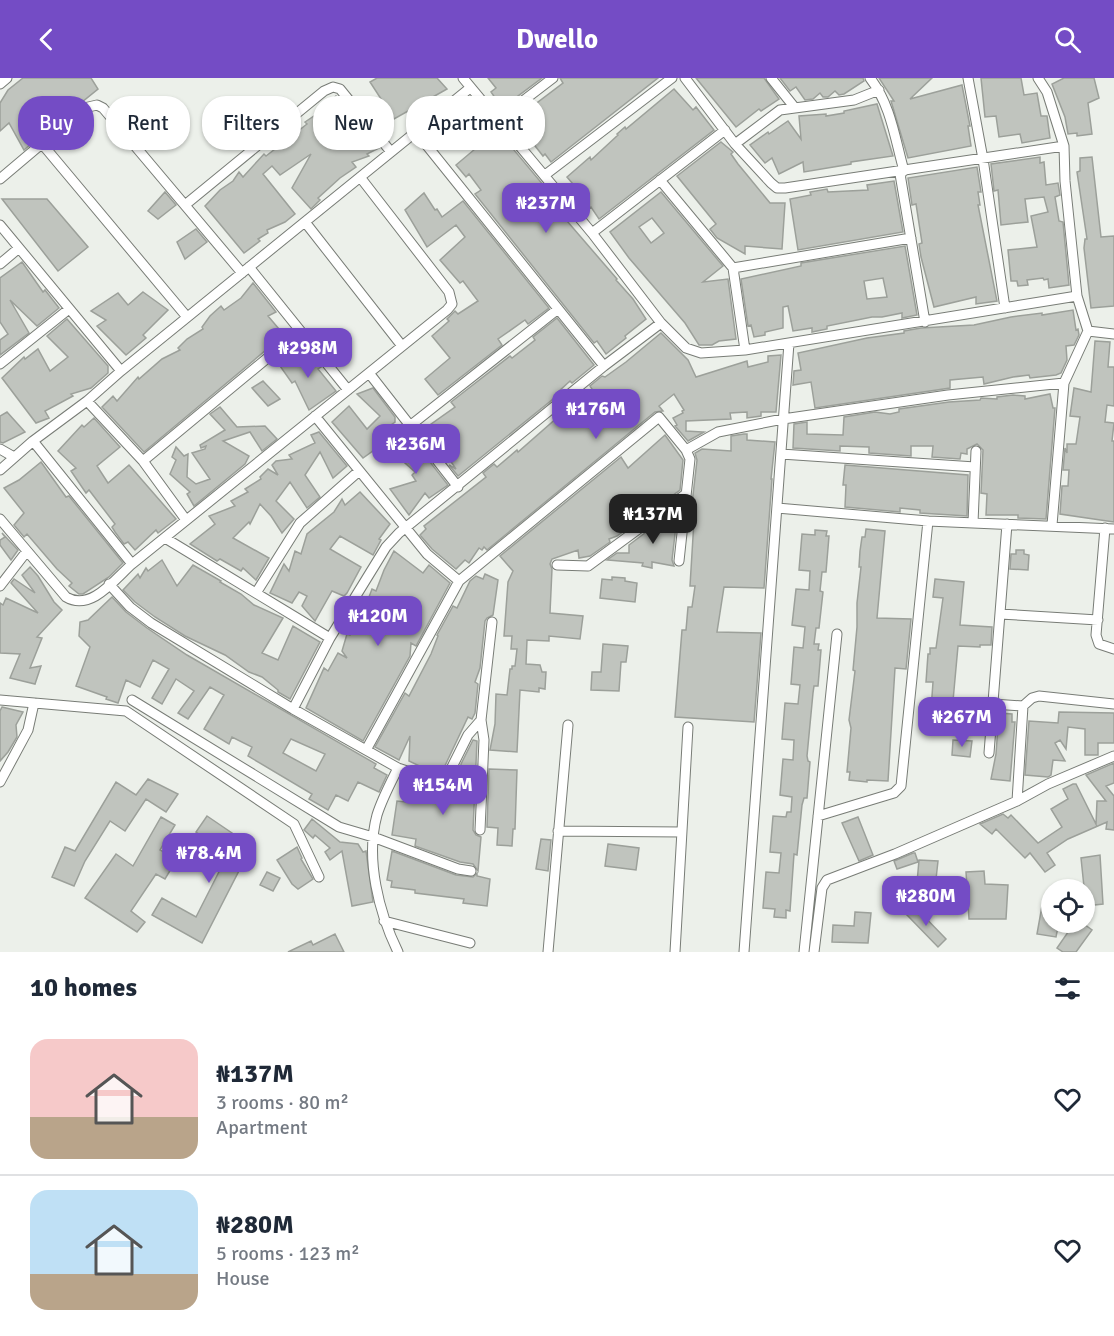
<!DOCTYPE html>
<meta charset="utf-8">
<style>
:root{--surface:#fff;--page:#f6f6f7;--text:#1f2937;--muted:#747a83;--line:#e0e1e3;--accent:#744cc5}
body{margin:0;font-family:Signika,sans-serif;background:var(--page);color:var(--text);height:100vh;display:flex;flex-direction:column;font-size:22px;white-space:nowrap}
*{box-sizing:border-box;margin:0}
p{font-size:20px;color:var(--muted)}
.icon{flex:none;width:33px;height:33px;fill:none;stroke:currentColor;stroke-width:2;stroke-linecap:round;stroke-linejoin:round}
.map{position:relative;height:874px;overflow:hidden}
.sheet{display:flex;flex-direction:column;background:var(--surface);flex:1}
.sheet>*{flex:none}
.top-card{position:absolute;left:18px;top:18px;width:600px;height:54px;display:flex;gap:12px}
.fabs{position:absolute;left:1041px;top:801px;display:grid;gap:12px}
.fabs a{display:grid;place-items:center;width:54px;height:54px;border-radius:50%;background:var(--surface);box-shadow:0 2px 4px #0004;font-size:30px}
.price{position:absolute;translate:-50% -51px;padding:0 14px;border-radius:12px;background:var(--accent);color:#fff;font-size:20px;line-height:39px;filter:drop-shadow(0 2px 3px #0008)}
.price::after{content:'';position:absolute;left:50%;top:36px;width:18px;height:14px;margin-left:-9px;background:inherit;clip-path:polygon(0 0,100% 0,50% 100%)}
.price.selected{background:#222;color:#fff}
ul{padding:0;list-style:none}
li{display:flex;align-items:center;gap:18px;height:150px;padding:0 30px}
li+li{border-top:2px solid var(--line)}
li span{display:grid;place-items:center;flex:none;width:168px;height:120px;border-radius:18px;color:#555}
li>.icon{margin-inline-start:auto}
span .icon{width:72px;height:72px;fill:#fffc;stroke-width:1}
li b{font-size:26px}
h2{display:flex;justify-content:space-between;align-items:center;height:72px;padding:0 30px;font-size:26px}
.chip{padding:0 21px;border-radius:24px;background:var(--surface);box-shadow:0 2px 4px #0004;font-size:21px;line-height:54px}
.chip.selected{background:var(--accent);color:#fff}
header{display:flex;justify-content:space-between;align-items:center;height:78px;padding:0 30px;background:var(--accent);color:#fff;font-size:27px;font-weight:800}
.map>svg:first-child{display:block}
.building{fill:#c0c4be;stroke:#9ca09a;stroke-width:1.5;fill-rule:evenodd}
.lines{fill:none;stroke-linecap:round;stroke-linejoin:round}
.minor-casing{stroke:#787c76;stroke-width:11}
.minor{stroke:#fff;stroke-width:9}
</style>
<header><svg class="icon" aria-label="back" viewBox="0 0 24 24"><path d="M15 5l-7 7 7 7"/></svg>Dwello<svg class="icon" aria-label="search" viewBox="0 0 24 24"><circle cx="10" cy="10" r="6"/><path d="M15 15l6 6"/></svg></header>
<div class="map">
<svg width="1114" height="874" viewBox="0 0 1114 874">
<rect width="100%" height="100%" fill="#ecf0ea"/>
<path class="building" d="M23,0H91L98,11L82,24L67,27L70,32L57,37L59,42L57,44L45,47L48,51L24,72L9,45L0,53V25L8,12Z
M377,0H437L447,11L394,41L370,4Z
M488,0H542L502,30L491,14L496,10Z
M560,0H658L551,84L545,76L543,78L532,64L534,62L517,40L563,5Z
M696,0H764L779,21L761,33L759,31L736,49Z
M780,0H863L864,3L844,16L839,17L835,13L828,19H823L820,15L813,21L805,22L796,9L790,13Z
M879,0H932L910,21L962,7L970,48H968L971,68L908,80L891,23H894Z
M981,0H1021L1024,17L1037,15L1041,38H1047L1050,60L1022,65L1020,56L999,59L996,38L985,39Z
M1064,0H1094L1099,20L1088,25L1092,56L1077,58V55L1068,56L1065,39L1052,6Z
M674,11L693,32L696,29L714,52L599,141L591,129L584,134L577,126L584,119L567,99L590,79L591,82L618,57L617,56L625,49L626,51Z
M336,18L379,70L367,76L369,78L352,84L356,89L340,100L318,120L320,122L311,131L292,110L311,76L280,97L272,88L263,96L295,136L285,144L267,152L268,155L258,161L260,163L244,175L205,128L220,112L233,103L239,94L243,99L264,76L266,78L307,46L305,44L314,38L316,40Z
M473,23L570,139L567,143L617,201L616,202L633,221L646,241L625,258L626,260L606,276L597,263L594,265L475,116L481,112L469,96L466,99L456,87L475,71L452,41Z
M877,26L893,78L851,84V86L804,94L803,84L779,96L772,80L765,85L750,67L768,54L769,56L788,43L801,61L799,38L826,36V38L844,35V33Z
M721,64L733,74L731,76L738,86L770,125H785L782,171L745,168V176L717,160L710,151L716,146L677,98Z
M1040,79V85L1044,84L1046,107L1058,105L1060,117L1055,119L1059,143L1063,144L1069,207L1049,210L1048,201L1044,202L1043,200L1027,202L1028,207L1018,208L1017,203H1011L1008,172L1037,169L1031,138L1048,134L1044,119L1025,121L1028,144L1001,147L998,112L994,113L991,86Z
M1092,79L1101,159L1114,158V228L1091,230L1084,170L1085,161H1087L1077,94L1080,93V80Z
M977,89L981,114H978L980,127H978L997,223L976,226V219L934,229L921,179L919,166L922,165L916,126L912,127L908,100Z
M894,103L903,154L798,172L790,121L811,117L810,114L827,111L828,114L868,112L867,107Z
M165,114L176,127L158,141L148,133Z
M661,114L723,188L703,204L728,201L736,261L719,263L712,267H699L685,245L629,180L610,154ZM652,140L664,155L651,165L639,149Z
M424,115L435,132L437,131L442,139L463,123L549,230L528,246L525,242L498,261L502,267L438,317L425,301L450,280L432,258L449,243L447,241L455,233L458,236L478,223L463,203L460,205L440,182L465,159L456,147L427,169L405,132Z
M2,121H47L88,169L58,193Z
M196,151L207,164L185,181L177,164Z
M905,168L917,237L902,240V235L882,239H872L827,248V251L812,254V250L793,253L788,228L783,229V250L765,254V257L754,259L751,247L748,248L741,201L801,188V185ZM883,200L887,219L867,221L864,203Z
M22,184L43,214L45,212L59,230L37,248L10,222L29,255L0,277V262L8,256L0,244V200Z
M253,205L276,234L268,238L284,257L144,374L102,329L113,318L117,323L138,299L139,301L162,281L180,272L178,270L187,261L203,251L202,249L210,238L221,228L224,232L241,220Z
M143,214L168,232L143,257L146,260L126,277L97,248L106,242L91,233L118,215L128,227Z
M1073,232L1076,252L1078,251L1079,257L1074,267L1066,268L1067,282L1061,295L1056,297L1030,300L1029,297L1013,299L984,306L983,299L950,302V310L815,330L811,304L793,307L794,293L801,292L798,275L867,260L904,255V253L921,250L974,247L1011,239L1042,235V237Z
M557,240L594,287L572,305L570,303L557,315L558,317L458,398L449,387L456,391L427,349L455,329L451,324L510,278L512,280L535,262L533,259Z
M67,241L108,288V295L91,310L71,316L73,318L45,333L49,340L36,345L2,300L24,279L25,281L38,271L50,293L68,279L47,258Z
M661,255L688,282L696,299L747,283L748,289L768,284V278L781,277L776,334H761V338L747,340V334L730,335L731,341L686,343V353L704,354L688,363L675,348L677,347L673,340L683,335L682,333L684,332L674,316L659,328L663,333L655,334L487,472L484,469L482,472L479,470L469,485L465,482L456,491L432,471L420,457L426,451L424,448L486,399L483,395L494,386L497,389L517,372L518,374L559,338L556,336L568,326L570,328L592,311L590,308L602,298L605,299L626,284Z
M1095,263L1110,264L1108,289H1114V328L1107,327L1105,344L1114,345L1112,363H1114V444L1060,436L1062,408H1068L1069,392H1063L1065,370L1067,375V366H1076L1080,339L1070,338L1074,310L1091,314Z
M306,271L321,289L318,291L336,313L309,332L295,303L292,305L280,288Z
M263,303L280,321L268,328L252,310Z
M373,310L395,339V344L374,359L381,367L363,380L332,344L349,328L367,351L380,338L357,316Z
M1050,316L1053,330H1055L1046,441L1018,440V437H986L987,416L981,415L983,372L977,366L967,371V376L961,375L960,381L932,379L933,368H911V378L869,375V369L840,368V373L793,370L794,346L807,344V356L843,357L844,339L875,334L890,336L899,334V331L949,324L980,322L981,320L997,321V319L1013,317L1025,318V321Z
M220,329L237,349L265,348L277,361L262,373L250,354L223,363L249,378L245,386L194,428L187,416L190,414L170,396L176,382L172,379L176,369L184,378L188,376L187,399L196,406L210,401L192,375L205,371L206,368L201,370L200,367L225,352L210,336Z
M7,334L25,354L3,365L0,364V338Z
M94,340L120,369L97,388L108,405L129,387L176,441L158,455L156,452L135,472L128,464L124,466L115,454L112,449L115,446L89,412L86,415L71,393L76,390L58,373L82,347L84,349Z
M319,354L347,388L333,400L320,374L305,397L320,419L307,430L290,404L276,423L294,441L282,455L271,438L260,426L250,446L249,444L233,460L269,480L256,502L243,490L241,493L220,481L217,483L190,466L215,446L209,438L235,428L231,423L248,414L245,411L261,401L260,399L268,391L278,397L272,387L276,383L292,381L289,377L315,365L311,357Z
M744,356H747V362L775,364L771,401H772L764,510L724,509L717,554L761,555L754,644L675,639L682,552H686L688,529H692L695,508H690L695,426H692L697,382L695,375L702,371L731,373V358Z
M665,357L683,382L680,412L617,458L609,461L610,464L590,478L579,480L578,472L552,481L550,486L552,491L550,535L583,538L580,561L549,558V563L527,562L526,586L540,587L542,594H546L545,611L539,610V614L520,612L517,674L490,672L495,646L496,616L507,617L510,591H512V588H515L517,571H511L512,558H504L508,504L513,493L500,478L621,379L628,390Z
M403,358L416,366L448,407L429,420L425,415L409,437L390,411L416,403L412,397L415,394L387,369Z
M41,384L66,419L69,418L123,485L109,499L83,516H79L69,508L72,505L57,491L27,456L24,459L14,447L24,435L4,410L19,402Z
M845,387L968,397L967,438L920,435V432L900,430V434L845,429L846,407H843Z
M360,414L390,446L379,461L381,462L373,477L340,458L330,471L361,489L347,515L344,518L332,513L315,543L302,528L307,518L299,514L292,525L270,515L284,486L289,493L295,473L301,476L307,456L334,434L342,421L345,427Z
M678,430L672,482L674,488L652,484V490L642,488L643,485L607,482L617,475H629V467Z
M866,451L885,453L877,540L911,541L906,591L895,590L888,703L867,702V704L849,702L850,694H847L851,650L849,642L855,593L853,592L857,549V525L861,489H859L860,473L862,459H865Z
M815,452L827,453L826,458H829L826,494H822L820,513L823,514L819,550H816L814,566H819L818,572H821L818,608H814L813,615L807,678L808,683L810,684L807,720H804L802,727L797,777L794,776L790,833L786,832V840L774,839L775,831L763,830L766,794L779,795L781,775L770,774L773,738L786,739L787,734H791L792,719L780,717L783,681L793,682L794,662L782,661L785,625L798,626L800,607L791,606L794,569L803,570L805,549L792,547L796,511L809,512L810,493L799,492L802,456L815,457Z
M2,455L18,472L11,482L0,467V462L5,459Z
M1016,472H1024V476L1029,477L1028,492L1010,491L1011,476H1016Z
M394,473L423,495L429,487L450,505L416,568L411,565L410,578L363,663L306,630L324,590L328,593L338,575L347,580L342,573L347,556L350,557L360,529L364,532L372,511L376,513L384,492Z
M162,482L177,508L193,487L221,503L220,504L241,516L254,527L283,540L262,575L278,582L293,548L320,564L290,621L278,614V612L262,599L249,594L225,577L185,558L155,539L135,524L123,512L138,496L140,500L146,490L148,493Z
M30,489L38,498L54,524L62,532L37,559L42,560L30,590L41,588L35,606L10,600L20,576L0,575V525L3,527L6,520L38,535L11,505L14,501L35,515L22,497Z
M485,496L498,502L493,537L487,540L485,543L480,590L475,604L478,606L475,635L472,641L468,639L442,694L430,693L409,683L410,658L399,682L375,669L405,615L409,618L431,576L438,558L437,557L453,528L457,530L470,503L476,498L483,501Z
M612,499L625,500V503L637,505L635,524L600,520L602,501L612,502Z
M935,501L964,504L960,547L992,549L991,567H980V569L958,568L952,634L931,632L933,604H926L928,576H930V570H936L943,520L933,519Z
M112,519L126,534L147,550L187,577L376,686L374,690L387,697L379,714L358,704L348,723L336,717L328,732L309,721L312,716L248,678L252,669L232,659L229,666L204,651L224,617L210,609L188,641L178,635L194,613L176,601L162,626L152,620L169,591L153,582L140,609L126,602L118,625L106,621L107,619L76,608L90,569L79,558L80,544L88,542ZM291,661L325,676L316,693L283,675Z
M603,566L628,568L626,584H621L619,613L591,612L592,594H601Z
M2,629L23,634L16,647L17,659L8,674L0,683V633Z
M1059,634L1114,635V665H1098V677H1085V651L1068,649L1066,671L1060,662L1055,665L1065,683L1053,682L1051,697L1048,699L1025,697L1029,643L1058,645Z
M999,635L1012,636V644H1015L1010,703L991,701L996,676Z
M473,662L477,663L473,752L476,757L481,759L478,793L473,786L460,784L415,768L416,761L392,757L397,723L406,724L407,704L444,708L443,713L459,715L461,686Z
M953,662L972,663L970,679L952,677Z
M1114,685V705L1106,708L1114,718V752L1106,751L1107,744L1068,761L1047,775L1055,787L1045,794L1030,775L1025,780L996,751L992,756L980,746L1003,736L1008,740L1011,737L1038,765L1062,749L1051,731L1068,721L1063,711L1073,706H1076L1096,746L1097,723H1106L1086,697Z
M489,691L517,692L515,751H513L512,768L497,767L498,750L487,749Z
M148,701L178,716L166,734L146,721L125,753L110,743L85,783L74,808L52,799L65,769L75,773L116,704L136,717Z
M207,738L254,770L241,789L202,865L152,837L162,820L196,839L228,776L196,754Z
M161,739L175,747L160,772L177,781L165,801L156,796L131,833L145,844L137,854L85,820L116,776L133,788Z
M858,739L873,777L859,783L842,745Z
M312,741L340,764L358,766L363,774L366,773L373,824L352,828L342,773L330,782L325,774L330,770L315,757L313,760L304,752Z
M541,761L551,762L548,793L536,791Z
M608,766L639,770L636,792L605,788Z
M297,769L302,780L301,781L313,801L298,811L292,806L277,782Z
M392,773L456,797L473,799L477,795V798L490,801L487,828L463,825L464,821L415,815V812L391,809L392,803L387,802Z
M913,775H915L918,784L897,791L894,783Z
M1100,777L1103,826L1086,828L1081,780Z
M919,782L938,783L933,828L915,827Z
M984,793L985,806L1008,807L1006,841H969L966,794Z
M267,794L280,800L273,813L260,807Z
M1042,828L1052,830V844H1059L1056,859L1037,856Z
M915,829L946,861L938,869L907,837Z
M855,834L871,835L868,865L832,864L833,847L854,848Z
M1075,844H1081L1092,852L1076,874H1063L1057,870Z
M335,856L344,874H288L311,863L313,867Z"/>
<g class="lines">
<defs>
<path id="minor" d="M463,0L592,155L661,245L686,270L701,275L745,272L1077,218
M685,0L735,66L771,105L777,110H785L1064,68
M771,0L795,30
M870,0C891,27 895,61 904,93L900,96L925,244
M968,0L983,81L1005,230
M1038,0L1047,14L1064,68L1065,103L1077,218L1088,253L1114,256
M0,6L7,0
M498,42L553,0
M416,54L604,288
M735,66L780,32L854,22L879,12
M43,67L187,239
M545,97L672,0
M0,101L84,30L97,27L103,30L242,195
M660,102L733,190L745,272
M185,127L324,13L333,9L340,11L391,74
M305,144L402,268
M0,147L121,293
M592,155L725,52
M0,186L19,170
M249,189L348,312
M733,190L911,160
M0,286L69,231
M369,295L458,409
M87,323L143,383L186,442
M315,338L427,476L459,503
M411,347L558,231
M33,363L132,486
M0,371L14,379
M686,372L718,354L783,341L948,317L1064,305
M781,376L975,389
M143,383L300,253
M0,392L33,363L87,323L121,293L470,10
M777,430L928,443L1114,451
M0,441L66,519C91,534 115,501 132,486L447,232L452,226L449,214L360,99
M973,445L976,373
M1052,447L1064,305L1088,253
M1105,450L1096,557L1099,566L1114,571
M165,460L330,560
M557,487L588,488L686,416
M109,506L130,529L151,545L293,631L398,690L428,700L441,702L447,699L468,657L481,642L492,544
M0,508L27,473
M256,515L300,445L359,393
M1000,536L1098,542
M0,622L126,633L294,746L319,799
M132,622L339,749L373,759L458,791L471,793
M993,626L1023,628
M293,631L330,560L386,469L399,455L604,288L661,245
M366,672L459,503L659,339L686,372L690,381L679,483
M989,675L1007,446
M0,704L28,652L34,625
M1017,723L1023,628L1032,620L1039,618L1114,626
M818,738L894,715L901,708L928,443
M480,752L484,662L481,642
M558,753L682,754
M384,843L470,865
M398,874C379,835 365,781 377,737C382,721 390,706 398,690
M548,874L568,647
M675,874L688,649
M744,874L789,265
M804,874L837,556
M814,874L822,810L827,802L895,776L1017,723L1048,706L1114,678"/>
</defs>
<use href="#minor" class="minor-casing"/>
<use href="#minor" class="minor"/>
</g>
</svg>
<div class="fabs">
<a><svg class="icon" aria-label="locate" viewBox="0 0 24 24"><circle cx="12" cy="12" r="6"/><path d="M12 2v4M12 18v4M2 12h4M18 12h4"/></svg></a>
</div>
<b class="price" style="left:546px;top:156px">₦237M</b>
<b class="price" style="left:308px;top:301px">₦298M</b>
<b class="price" style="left:596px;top:362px">₦176M</b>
<b class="price" style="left:416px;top:397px">₦236M</b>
<b class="price selected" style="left:653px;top:467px">₦137M</b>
<b class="price" style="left:378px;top:569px">₦120M</b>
<b class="price" style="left:962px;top:670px">₦267M</b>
<b class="price" style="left:443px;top:738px">₦154M</b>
<b class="price" style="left:209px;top:806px">₦78.4M</b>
<b class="price" style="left:926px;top:849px">₦280M</b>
<div class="top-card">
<a class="chip selected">Buy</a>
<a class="chip">Rent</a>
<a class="chip">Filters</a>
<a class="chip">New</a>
<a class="chip">Apartment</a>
</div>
</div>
<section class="sheet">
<h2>10 homes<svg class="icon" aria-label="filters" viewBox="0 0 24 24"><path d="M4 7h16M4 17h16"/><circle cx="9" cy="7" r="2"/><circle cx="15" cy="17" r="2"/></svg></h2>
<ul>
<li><span style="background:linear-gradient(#f6c9c9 65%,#b9a48a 0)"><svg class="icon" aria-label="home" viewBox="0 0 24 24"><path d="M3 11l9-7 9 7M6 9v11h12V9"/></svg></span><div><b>₦137M</b><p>3 rooms · 80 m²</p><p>Apartment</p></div><svg class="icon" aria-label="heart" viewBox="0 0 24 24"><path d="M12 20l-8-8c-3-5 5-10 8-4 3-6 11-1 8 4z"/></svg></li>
<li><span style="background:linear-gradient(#bfe0f5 70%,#b9a48a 0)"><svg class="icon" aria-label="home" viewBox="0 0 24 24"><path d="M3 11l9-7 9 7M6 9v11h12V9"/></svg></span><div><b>₦280M</b><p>5 rooms · 123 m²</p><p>House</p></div><svg class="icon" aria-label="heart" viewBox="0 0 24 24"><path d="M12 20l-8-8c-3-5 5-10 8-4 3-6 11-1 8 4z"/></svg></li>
</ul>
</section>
